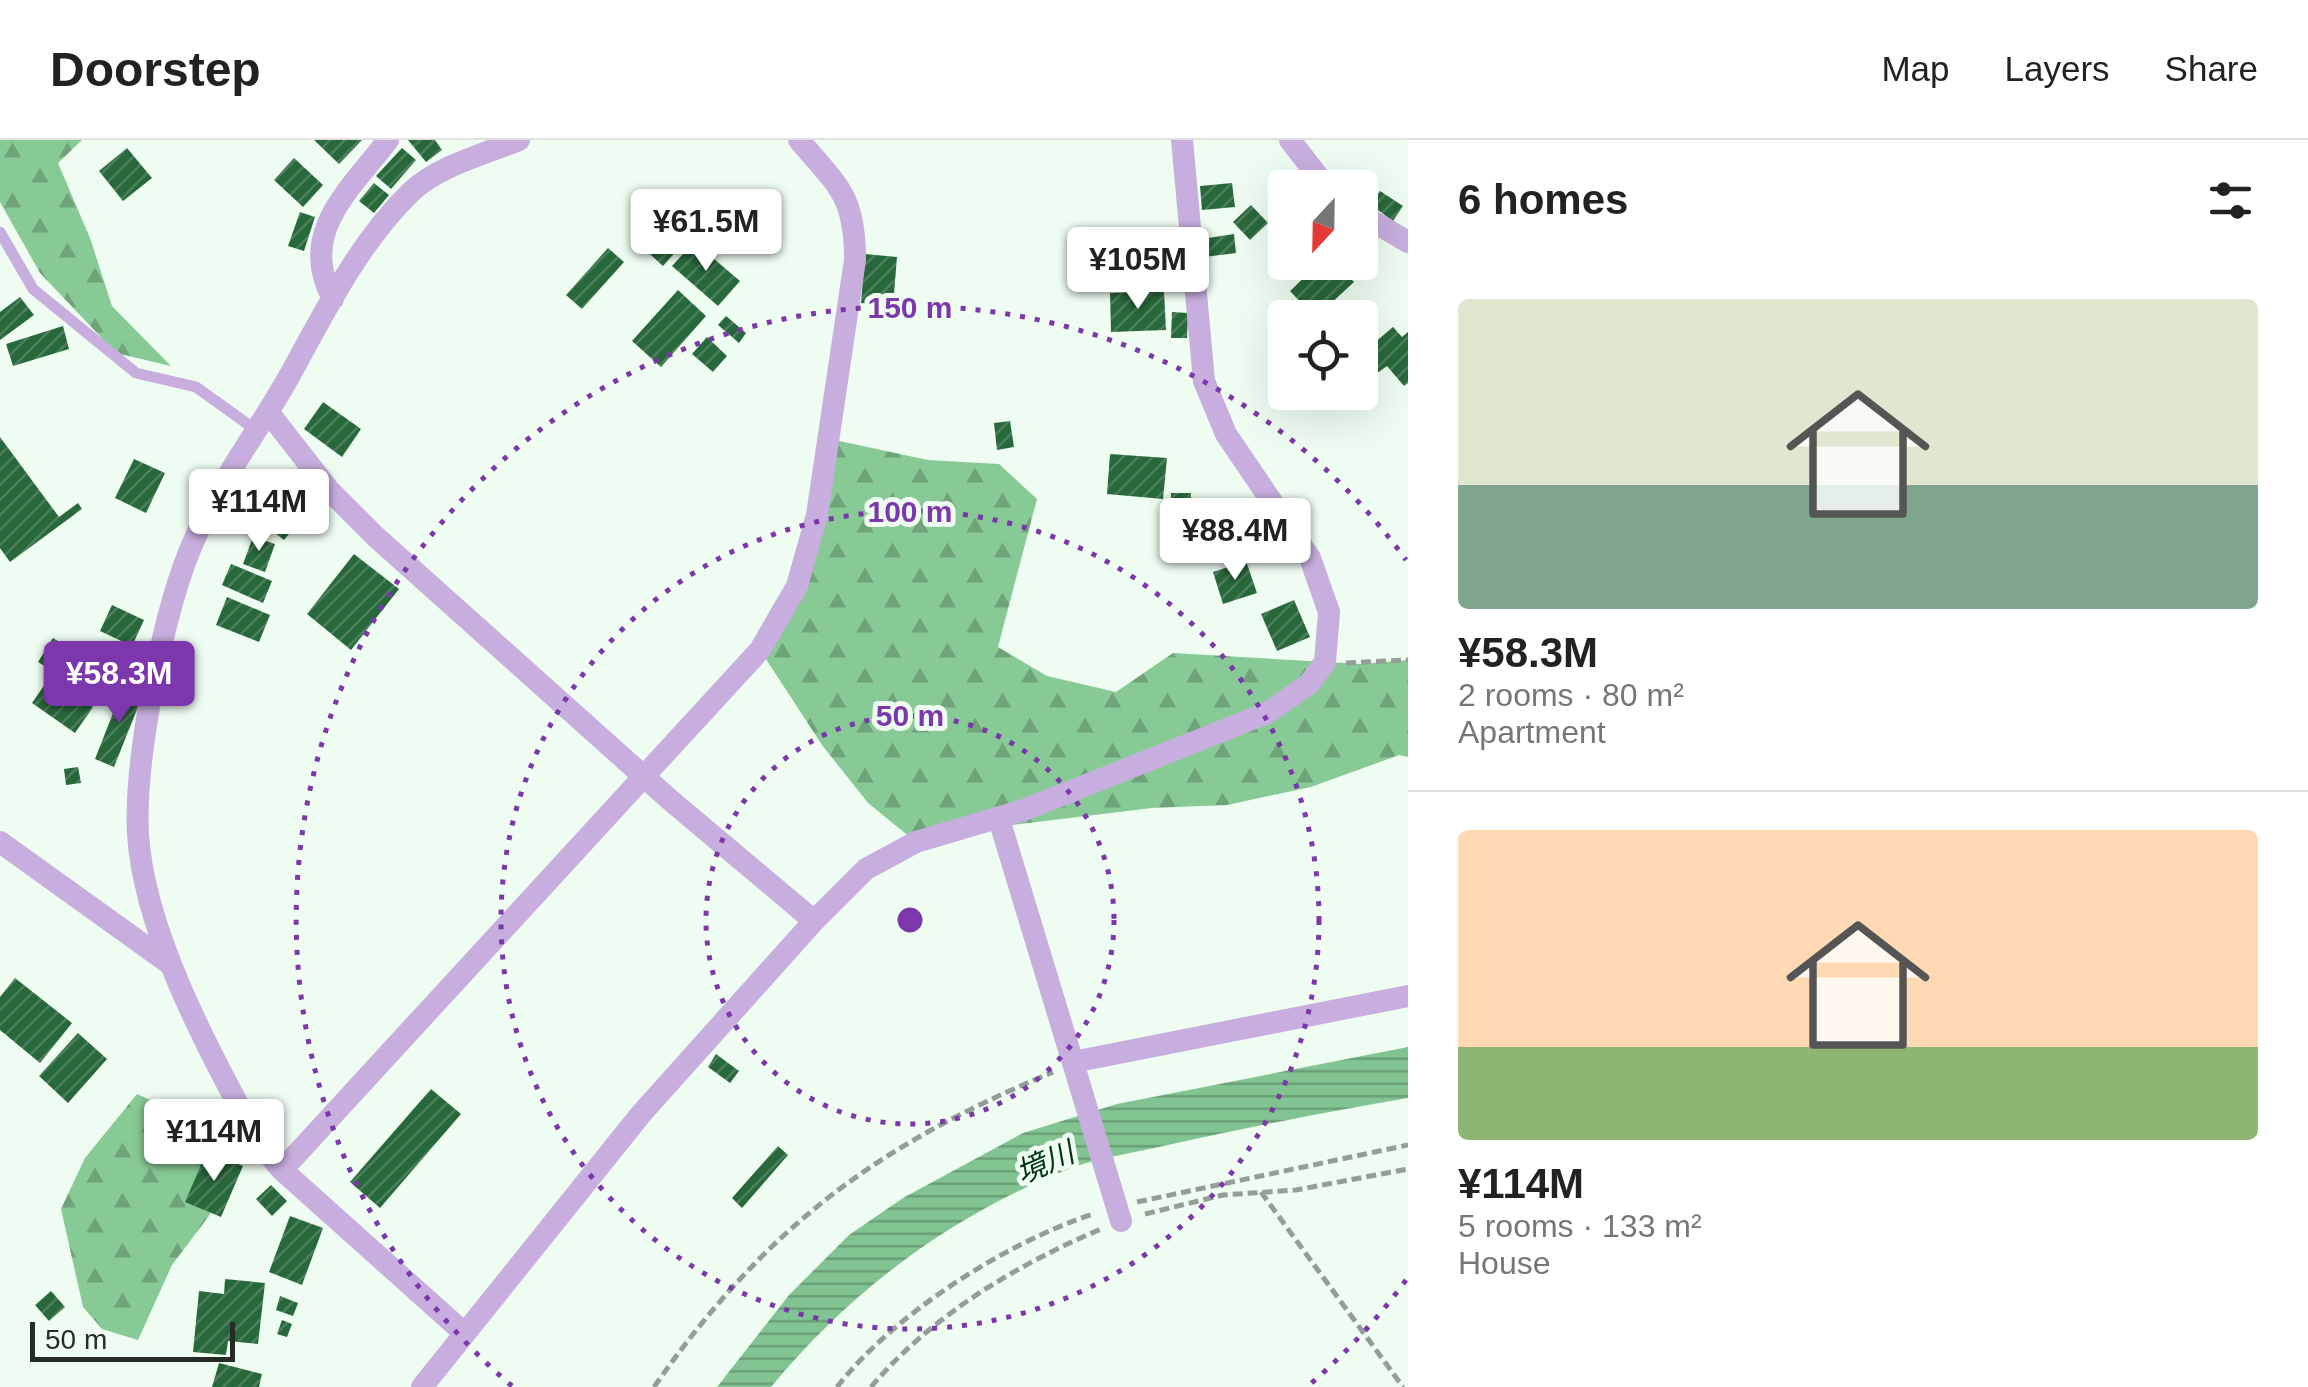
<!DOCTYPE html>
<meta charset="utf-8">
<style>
:root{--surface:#fff;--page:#f2f2f2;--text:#222;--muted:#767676;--line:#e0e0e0;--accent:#7b37ab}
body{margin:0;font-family:Arial,"Noto Sans JP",sans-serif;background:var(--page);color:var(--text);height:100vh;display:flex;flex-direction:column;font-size:38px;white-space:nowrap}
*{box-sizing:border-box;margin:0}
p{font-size:32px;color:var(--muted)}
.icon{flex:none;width:55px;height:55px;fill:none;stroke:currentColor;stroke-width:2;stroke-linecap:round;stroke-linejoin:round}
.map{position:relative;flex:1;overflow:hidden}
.drawer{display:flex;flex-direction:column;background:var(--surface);width:900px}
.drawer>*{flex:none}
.needle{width:65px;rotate:202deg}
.fabs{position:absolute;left:1268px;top:30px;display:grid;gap:20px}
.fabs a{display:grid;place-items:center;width:110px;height:110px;border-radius:10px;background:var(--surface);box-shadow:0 10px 40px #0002;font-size:50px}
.scale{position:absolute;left:30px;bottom:25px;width:205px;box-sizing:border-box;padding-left:10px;border:5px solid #262b27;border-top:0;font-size:28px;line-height:35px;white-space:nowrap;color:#262b27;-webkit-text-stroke:8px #effcf1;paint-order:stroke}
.price{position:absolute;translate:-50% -85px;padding:0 22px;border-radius:10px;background:#fff;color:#222;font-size:32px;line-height:65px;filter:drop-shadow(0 2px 5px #0008)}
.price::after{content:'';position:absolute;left:50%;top:60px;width:30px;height:22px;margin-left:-15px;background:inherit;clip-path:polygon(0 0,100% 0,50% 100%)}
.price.on{background:var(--accent);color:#fff}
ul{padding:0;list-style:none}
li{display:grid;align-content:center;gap:20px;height:530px;padding:0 50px}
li+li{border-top:2px solid var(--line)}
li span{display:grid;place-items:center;height:310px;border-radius:10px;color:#555}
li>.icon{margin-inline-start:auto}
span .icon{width:180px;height:180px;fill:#fffc;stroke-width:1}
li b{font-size:42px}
h2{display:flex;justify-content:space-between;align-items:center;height:120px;padding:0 50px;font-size:42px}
header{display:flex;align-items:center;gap:60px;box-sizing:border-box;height:140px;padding:0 50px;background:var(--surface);border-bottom:2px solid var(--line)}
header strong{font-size:48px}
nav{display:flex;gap:55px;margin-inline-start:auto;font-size:35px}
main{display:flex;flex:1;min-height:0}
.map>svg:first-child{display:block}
.forest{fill:url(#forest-firs)}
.water{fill:url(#water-rules)}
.building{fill:url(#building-hatch)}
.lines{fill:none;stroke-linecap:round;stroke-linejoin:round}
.path{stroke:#949e96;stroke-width:5;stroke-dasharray:10 5;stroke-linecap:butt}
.service{stroke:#c7aede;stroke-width:11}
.minor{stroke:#c7aede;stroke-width:22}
.ring{fill:none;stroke:#7b37ab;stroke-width:5;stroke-dasharray:5 10}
.labels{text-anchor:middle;stroke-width:10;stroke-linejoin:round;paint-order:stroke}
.water-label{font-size:30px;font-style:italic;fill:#003514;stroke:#effcf1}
.centre{fill:#7b37ab;stroke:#effcf1;stroke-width:5}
.ring-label{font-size:30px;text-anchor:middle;font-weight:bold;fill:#7b37ab;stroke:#effcf1;stroke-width:10;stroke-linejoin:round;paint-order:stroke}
</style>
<header>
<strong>Doorstep</strong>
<nav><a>Map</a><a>Layers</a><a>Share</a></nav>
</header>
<main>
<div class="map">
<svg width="1408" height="1247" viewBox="0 0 1408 1247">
<defs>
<pattern id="forest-firs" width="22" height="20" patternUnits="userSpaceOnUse" patternTransform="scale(2.5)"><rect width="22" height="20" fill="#88ca96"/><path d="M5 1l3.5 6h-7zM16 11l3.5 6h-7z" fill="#6fa47a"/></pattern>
<pattern id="water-rules" width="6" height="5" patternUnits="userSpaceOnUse" patternTransform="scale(2.5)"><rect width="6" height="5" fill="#82c491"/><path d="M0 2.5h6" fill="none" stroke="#6a9f76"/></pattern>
<pattern id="building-hatch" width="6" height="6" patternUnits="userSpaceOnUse" patternTransform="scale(2.5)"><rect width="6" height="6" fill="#28693b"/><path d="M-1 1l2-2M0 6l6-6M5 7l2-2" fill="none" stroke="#4e7e5c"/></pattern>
</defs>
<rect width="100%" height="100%" fill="#effcf1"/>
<path class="forest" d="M0,0H82L58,23L90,98L112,166L171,226L116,213L40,133L0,62Z
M830,299L928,320L999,324L1037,359L998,507L1047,536L1116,552L1173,513L1361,524L1408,520V617L1399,615L1311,647L1227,665L1152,668L954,692L916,702L868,663L822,605L760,510L797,446Z
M137,954L240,999L209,1076L172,1125L138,1200L102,1189L83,1167L61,1069L85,1018Z"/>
<path class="water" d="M1408,907V958C1326,972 1244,988 1163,1006C1134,1013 1102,1017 1074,1027C954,1073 852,1149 771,1247H717L789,1155L849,1095L903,1058L1023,993L1117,964Z"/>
<path class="building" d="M314,0H362L339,24Z
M408,0H435L442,10L426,22Z
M127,8L152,38L123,61L99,31Z
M402,8L416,20L391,49L376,36Z
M294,18L323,45L303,67L274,40Z
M374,43L389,55L374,73L359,61Z
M1232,43L1235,67L1202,70L1200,46Z
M1380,51L1403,66L1393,81L1371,65Z
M1251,65L1268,83L1250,100L1233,82Z
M300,72L315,77L304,111L288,106Z
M664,80L686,100L663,126L641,106Z
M1234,94L1236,113L1204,117L1202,99Z
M694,102L740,141L718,166L672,126Z
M608,108L624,122L582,169L566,155Z
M865,114L897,117L893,166L861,163Z
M1320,122H1335L1354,142L1315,178L1290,151Z
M678,150L706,176L661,227L632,201Z
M1164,151L1166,190L1111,192L1110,153Z
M20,157L34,175L0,200V172Z
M1172,172L1188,173L1187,198H1171Z
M726,176L746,193L739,203L718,185Z
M63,186L69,209L13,226L6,204Z
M1393,187L1402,197L1408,192V243L1404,246L1387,226L1372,237L1360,223V215Z
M707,197L727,216L713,232L692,214Z
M323,262L361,289L342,317L304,289Z
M1010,281L1014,307L997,310L994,283Z
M0,297L59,377L78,363L82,369L10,422L0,408Z
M1110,314L1167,318L1163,359L1107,354Z
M134,319L165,333L146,373L115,358Z
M1171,353H1191L1190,375H1171Z
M279,361L301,379L284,400L262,383Z
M253,397L275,404L265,432L243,424Z
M354,414L399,449L351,510L307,474Z
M1246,421L1257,453L1223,464L1213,432Z
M231,424L272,441L263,463L222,445Z
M227,457L270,475L259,502L216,485Z
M1294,460L1310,497L1277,511L1261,474Z
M112,465L144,480L132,506L100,491Z
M53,498L77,513L63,537L38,522Z
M50,537L93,567L75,593L32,563Z
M124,545L144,552L114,627L95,619Z
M78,627L81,643L66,645L64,629Z
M15,838L72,883L40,923L0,890V857Z
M78,893L107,919L68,963L39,936Z
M716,914L739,931L730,943L708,927Z
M431,949L461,974L380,1068L350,1042Z
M778,1006L788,1015L742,1068L732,1058Z
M207,1011L243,1026L221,1077L185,1062Z
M271,1045L287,1061L272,1076L256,1059Z
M290,1076L323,1088L302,1145L269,1132Z
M225,1139L265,1143L258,1204L228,1201L226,1215L193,1212L199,1151L224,1154Z
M51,1151L65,1167L49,1181L35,1165Z
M280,1156L298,1163L293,1176L276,1170Z
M282,1180L292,1184L287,1197L277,1194Z
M219,1223L262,1234L259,1247H212Z"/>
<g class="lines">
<path class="path" d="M1346,523L1408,520
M1261,1052L1403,1247
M1137,1062L1408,1005
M1145,1074L1223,1055L1296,1050L1408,1029
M654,1247C765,1088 875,1006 1053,932
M837,1247C894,1174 1005,1103 1093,1074
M871,1247C931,1176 1016,1125 1101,1089"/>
<path class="service" d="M0,92L33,149L136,233L196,247L256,290"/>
<path class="minor" d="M1290,0L1327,48
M1360,74L1408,102
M333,159C297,93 350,50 388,0
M269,273L329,350L376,397L669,659L814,781
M999,679L1121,1081
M0,702L170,824
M1073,922L1408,856
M282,1030L760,510L797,446L817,375L855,120C855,56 839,47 799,0
M463,1192L282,1030L258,1002C211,914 144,794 138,694C134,619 164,466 195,398C220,340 259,290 290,235C324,173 359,102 411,52C438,26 485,14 519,0
M422,1247L641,974L814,781L866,729L916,702L1024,670L1267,573L1309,544L1325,522L1329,472L1310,418L1226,294L1204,241L1182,0"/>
</g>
<g class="ring">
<circle cx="910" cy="780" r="204"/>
<circle cx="910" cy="780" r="409"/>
<path d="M1406 1140A613 613 0 0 1 1308 1246M512 1246A613 613 0 1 1 1406 420"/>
</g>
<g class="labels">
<g class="water-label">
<text transform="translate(1045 1023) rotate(-24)" y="10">境川</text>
</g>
</g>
<circle cx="910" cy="780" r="15" class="centre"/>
<g class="ring-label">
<text x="910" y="178">150 m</text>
<text x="910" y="382">100 m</text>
<text x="910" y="586">50 m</text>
</g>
</svg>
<div class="fabs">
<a><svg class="needle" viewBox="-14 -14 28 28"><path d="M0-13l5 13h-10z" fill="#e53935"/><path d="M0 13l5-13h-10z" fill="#767676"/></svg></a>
<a><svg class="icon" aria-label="locate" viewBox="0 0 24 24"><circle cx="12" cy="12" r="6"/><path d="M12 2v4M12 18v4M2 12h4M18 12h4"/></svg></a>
</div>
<div class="scale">50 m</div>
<b class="price" style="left:706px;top:134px">¥61.5M</b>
<b class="price" style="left:1138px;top:172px">¥105M</b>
<b class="price" style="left:259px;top:414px">¥114M</b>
<b class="price" style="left:1235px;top:443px">¥88.4M</b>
<b class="price on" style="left:119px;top:586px">¥58.3M</b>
<b class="price" style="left:214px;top:1044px">¥114M</b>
</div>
<section class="drawer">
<h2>6 homes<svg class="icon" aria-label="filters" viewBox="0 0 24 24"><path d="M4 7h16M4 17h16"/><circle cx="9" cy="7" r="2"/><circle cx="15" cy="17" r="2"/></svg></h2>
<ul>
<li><span style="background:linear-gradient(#dfe7d0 60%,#7fa58c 0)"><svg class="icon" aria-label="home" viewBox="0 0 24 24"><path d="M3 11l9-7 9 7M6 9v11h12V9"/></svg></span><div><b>¥58.3M</b><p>2 rooms · 80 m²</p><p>Apartment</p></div></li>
<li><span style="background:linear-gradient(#ffd9b3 70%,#8fb573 0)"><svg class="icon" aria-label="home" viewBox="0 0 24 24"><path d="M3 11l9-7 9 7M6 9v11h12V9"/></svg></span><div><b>¥114M</b><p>5 rooms · 133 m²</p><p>House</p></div></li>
</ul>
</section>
</main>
